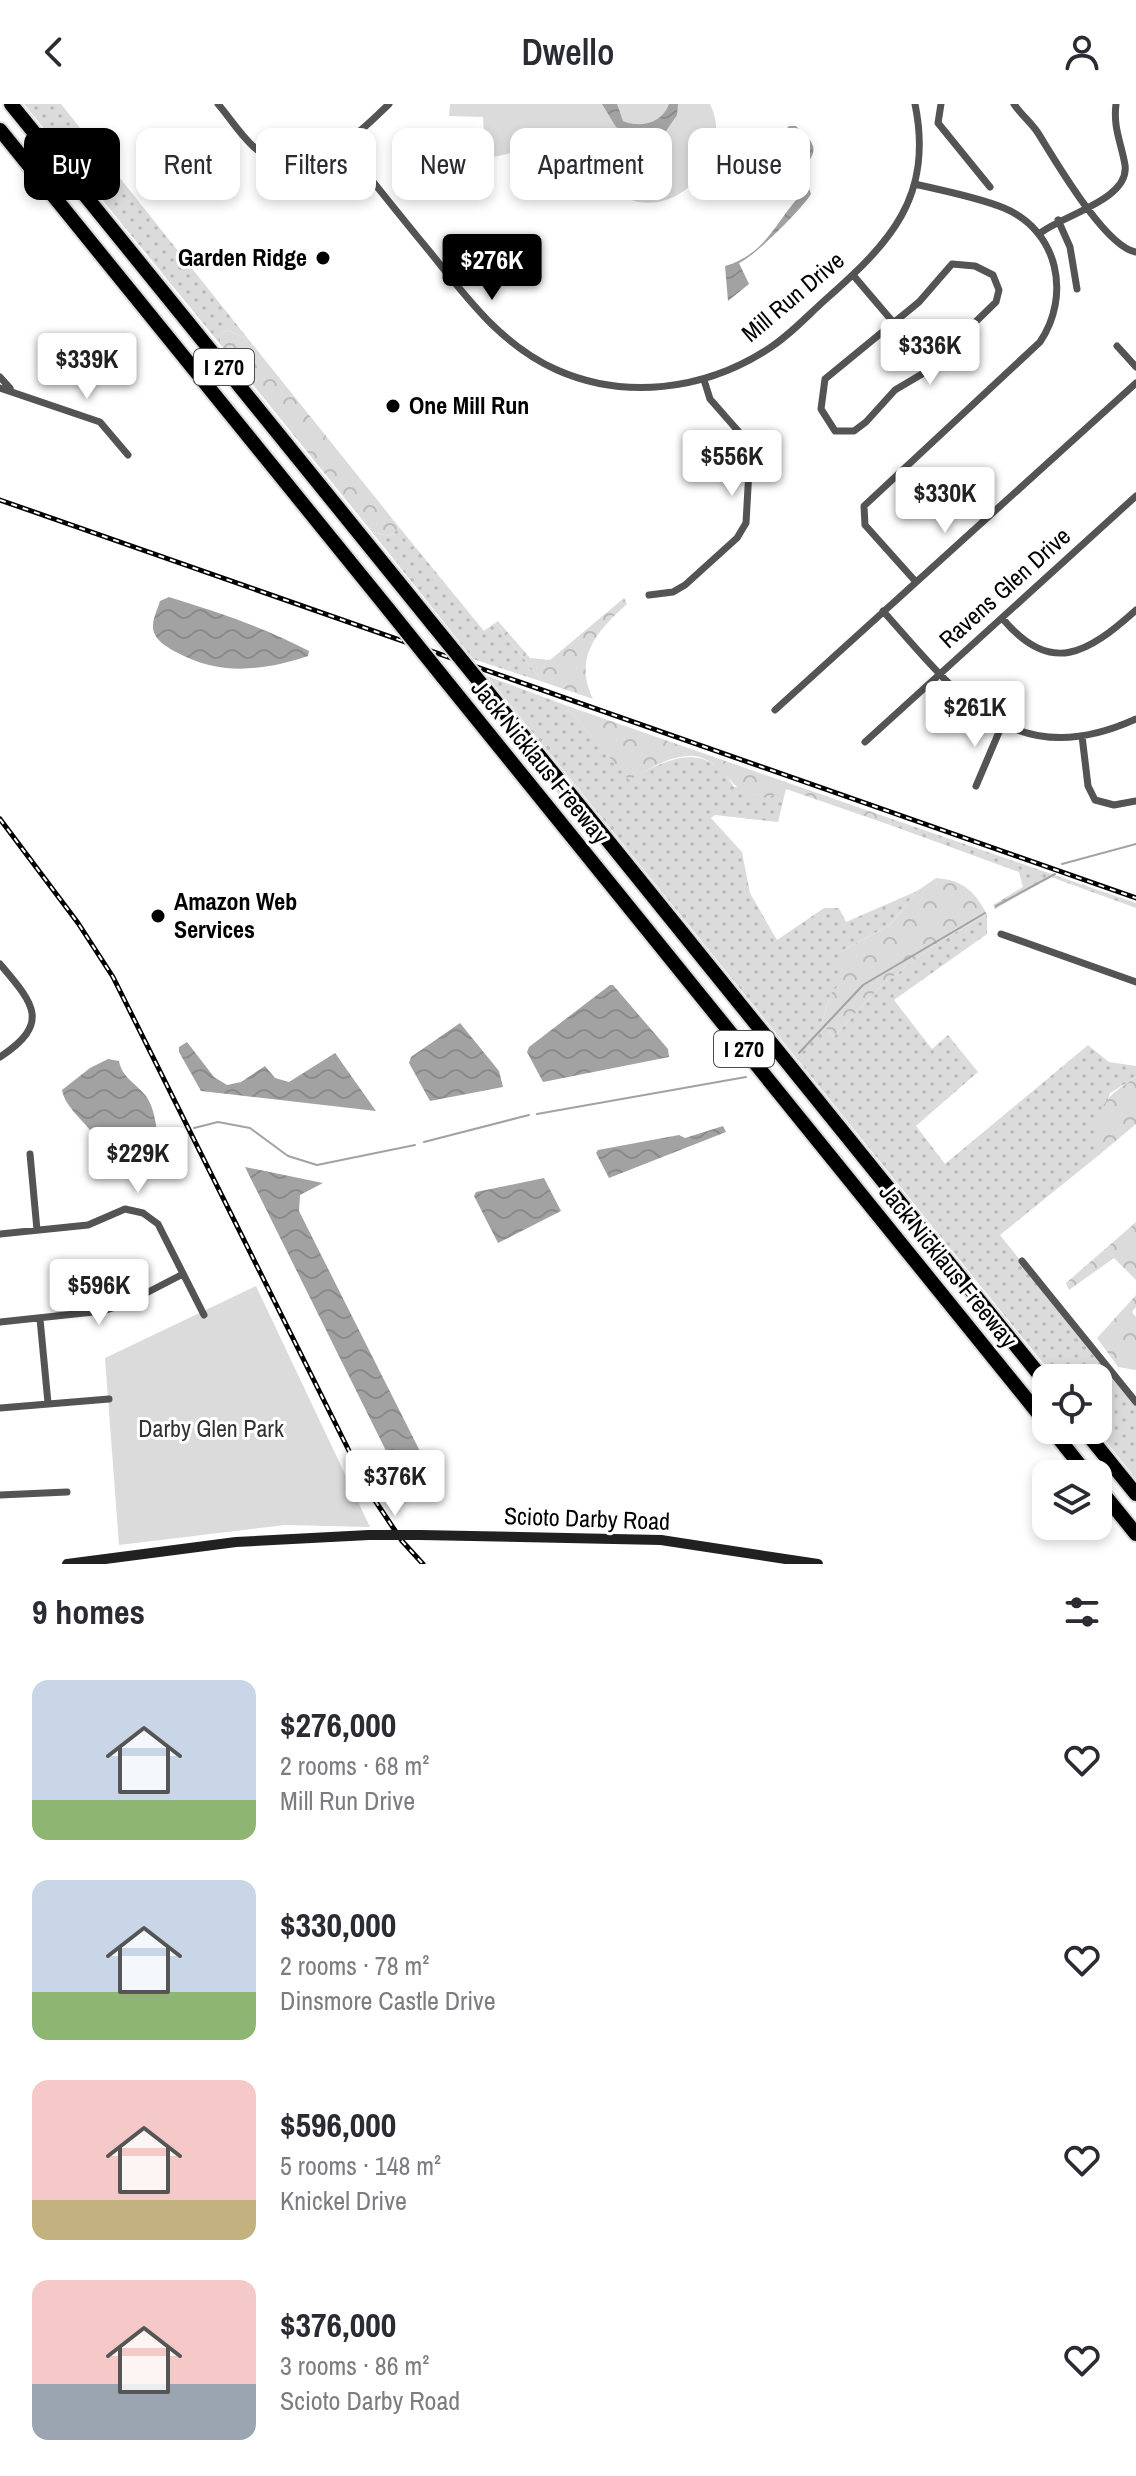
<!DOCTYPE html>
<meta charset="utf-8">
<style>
:root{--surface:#fff;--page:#f2f2f3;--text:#2b2b33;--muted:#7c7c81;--accent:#000}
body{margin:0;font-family:"Archivo Narrow",sans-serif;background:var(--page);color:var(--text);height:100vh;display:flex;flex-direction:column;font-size:30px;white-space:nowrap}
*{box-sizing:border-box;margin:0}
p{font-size:26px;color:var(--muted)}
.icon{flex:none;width:44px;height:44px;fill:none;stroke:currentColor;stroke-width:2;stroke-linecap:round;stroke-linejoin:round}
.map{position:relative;height:1460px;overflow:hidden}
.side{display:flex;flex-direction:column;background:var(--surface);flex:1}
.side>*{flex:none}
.hud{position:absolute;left:24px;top:24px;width:1088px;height:72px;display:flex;gap:16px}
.fabs{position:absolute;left:1032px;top:1260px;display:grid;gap:16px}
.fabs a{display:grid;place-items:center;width:80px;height:80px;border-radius:16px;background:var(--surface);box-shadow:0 4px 12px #0003;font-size:40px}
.price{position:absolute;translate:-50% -68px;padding:0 18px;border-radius:8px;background:#fff;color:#222;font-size:26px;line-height:52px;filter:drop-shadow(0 2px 4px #0008)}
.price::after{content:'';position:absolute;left:50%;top:48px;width:24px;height:18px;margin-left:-12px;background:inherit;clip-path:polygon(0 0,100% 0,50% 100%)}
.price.current{background:var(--accent);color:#fff}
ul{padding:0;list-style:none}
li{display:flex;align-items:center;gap:24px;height:200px;padding:0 32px}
li span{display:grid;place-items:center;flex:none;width:224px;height:160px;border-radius:16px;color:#555}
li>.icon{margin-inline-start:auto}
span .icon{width:96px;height:96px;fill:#fffc;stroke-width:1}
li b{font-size:34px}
h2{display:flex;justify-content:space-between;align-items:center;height:96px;padding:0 32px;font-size:34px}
.pill{padding:0 28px;border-radius:16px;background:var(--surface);box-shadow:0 4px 12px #0003;font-size:28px;line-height:72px}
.pill.current{background:var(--accent);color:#fff}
header{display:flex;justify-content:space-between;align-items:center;height:104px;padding:0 32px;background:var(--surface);font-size:36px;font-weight:600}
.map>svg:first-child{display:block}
.grass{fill:url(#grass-dots)}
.forest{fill:url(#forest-crowns)}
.park{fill:#dbdbdb}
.water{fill:url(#water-waves)}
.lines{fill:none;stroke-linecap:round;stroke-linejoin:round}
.stream{stroke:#a2a2a2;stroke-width:2}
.motorway-casing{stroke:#dbdbdb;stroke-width:18}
.minor{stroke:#545454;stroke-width:7}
.secondary{stroke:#212121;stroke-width:10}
.motorway{stroke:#000;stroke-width:14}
.rail-casing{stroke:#000;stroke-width:5}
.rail{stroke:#fff;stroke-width:2;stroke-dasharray:6;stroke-linecap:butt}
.motorway-bridge-casing{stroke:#dbdbdb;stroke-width:18;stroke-linecap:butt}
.secondary-bridge{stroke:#212121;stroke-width:10}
.motorway-bridge{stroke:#000;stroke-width:14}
.poi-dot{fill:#000;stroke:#fff;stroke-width:3}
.labels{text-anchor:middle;stroke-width:6;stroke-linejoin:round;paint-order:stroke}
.shield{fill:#fff;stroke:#4c4c4c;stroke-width:2}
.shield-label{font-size:22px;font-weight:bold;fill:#000}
.poi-label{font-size:24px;font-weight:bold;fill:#000;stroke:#fff;text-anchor:start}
.street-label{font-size:24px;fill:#000;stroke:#fff}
.park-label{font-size:24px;fill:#323232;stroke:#fff}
</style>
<header><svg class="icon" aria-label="back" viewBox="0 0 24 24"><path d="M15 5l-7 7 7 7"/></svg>Dwello<svg class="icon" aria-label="person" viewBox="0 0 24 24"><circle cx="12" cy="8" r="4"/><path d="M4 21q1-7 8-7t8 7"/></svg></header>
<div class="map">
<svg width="1136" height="1460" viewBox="0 0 1136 1460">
<defs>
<pattern id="grass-dots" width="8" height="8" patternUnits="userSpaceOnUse" patternTransform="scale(2)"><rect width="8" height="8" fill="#dbdbdb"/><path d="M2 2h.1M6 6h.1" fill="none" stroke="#bababa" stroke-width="1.8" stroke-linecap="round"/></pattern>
<pattern id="forest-crowns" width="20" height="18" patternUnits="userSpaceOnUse" patternTransform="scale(2)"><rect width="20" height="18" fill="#dbdbdb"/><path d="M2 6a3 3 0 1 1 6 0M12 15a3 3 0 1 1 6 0" fill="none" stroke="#bababa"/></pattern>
<pattern id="water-waves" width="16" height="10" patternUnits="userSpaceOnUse" patternTransform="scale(2)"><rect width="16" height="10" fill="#a2a2a2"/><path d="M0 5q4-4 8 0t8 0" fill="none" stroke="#8a8a8a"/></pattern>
</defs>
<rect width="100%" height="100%" fill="#fff"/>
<path class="grass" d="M24,0H61L249,236L228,226L221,229L220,240Z
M399,423L484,527L495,519L543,578L473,555L372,428L390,432Z
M487,572L565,601L629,675C669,655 705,635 734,683L786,685L778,718L715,711L711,714L742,748L750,789L777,836L824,804H839L846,818L917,787L890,821L842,847V879L831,889L822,918L833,933L883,880L936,840L987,810V830L894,896L932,945L948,931L978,968L916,1022L945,1060L1088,941L1109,958L1136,962V973L1110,989L1099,1026V1051L1000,1131L1136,1301V1375L1097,1326L1098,1274H1055Z
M892,715L1136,799V804L1051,773L995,805L993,801L1023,783L1019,768L890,721Z"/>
<path class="forest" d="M228,226L249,236L399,423L390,432L372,428L220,240L221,229Z
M624,494L627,500C597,527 573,553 593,595L543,578L495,519L498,517L530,554L550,556Z
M565,601L892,715L890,721L786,685C738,716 732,658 695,652C673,649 648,666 629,676Z
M936,774C963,776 974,787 987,810L936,840L883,880L833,933L822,918L831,889L842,879V847L890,821L917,787Z
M1136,973V1020L1099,1051C1093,1008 1101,995 1136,973Z
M1136,1118V1176L1114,1154L1069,1186L1066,1179Z
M1136,1191V1203L1132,1208L1136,1213V1266L1118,1263L1097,1234Z"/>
<path class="park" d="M450,0H710C736,52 677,119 624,93C601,82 594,53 575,38L562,37L485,55L483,13L449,12Z
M256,1182L370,1423L285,1421L119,1441L105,1254Z"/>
<path class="water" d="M602,0H617L623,17C640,24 662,20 669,0H678L677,11L666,27L637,34L616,23Z
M789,22H796L803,29L796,34L801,42L809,35C820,48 808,55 803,69L811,90C801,106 756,151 739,159L749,180L728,197L725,162C764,151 775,120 797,95L780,63L771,61L763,49L766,41L774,36L773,49L779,51L786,38L783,28Z
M169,493C217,508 264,523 309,547L308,552C263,567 219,572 176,548C165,542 152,534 153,521C153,514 158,504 160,497Z
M610,881H613L668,945L669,953L543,978L527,948L529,943Z
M460,919L499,967L503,983L430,997L409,959L411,953Z
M187,938L214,973L227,981L241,978L265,962L275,974L289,978L335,949L376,1007L201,987L179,948V943Z
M108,955L119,957C122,974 136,979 146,992C155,1005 156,1021 158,1036L163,1039L158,1059L136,1047L100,1055L95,1052L99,1039C90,1021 65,1005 62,986L90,964Z
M723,1022L726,1028L609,1074L596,1049L598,1046L679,1031L685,1034Z
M245,1063L323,1079L300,1091L299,1107L434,1375L399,1373Z
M544,1074L561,1107L498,1139L474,1092L476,1088Z"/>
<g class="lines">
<path class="stream" d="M1062,760L1136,740
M996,802L1055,770
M799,949L863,881L985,809
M537,1010L746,973
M194,1024L218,1018L250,1024L288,1052L317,1061L415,1041
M157,1029L184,1026
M424,1038L529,1011"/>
<defs>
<path id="motorway" d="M11,0L434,522
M0,26L389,506
M442,572L1046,1319
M487,587L1046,1279
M1052,1326L1087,1370
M1084,1326L1136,1390
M1098,1383L1136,1430"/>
</defs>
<use href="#motorway" class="motorway-casing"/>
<path class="minor" d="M218,0C230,14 241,32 255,44C301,86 355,33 389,0
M941,0L938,19L990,83
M1014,0C1021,11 1031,18 1038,29C1055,56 1105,143 1136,148
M342,39C371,75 400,112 430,148C467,194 501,241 557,266C625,296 703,286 765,247C787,234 806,213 825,196C890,139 934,93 915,0
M915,80C944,87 977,93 1004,104C1059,127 1071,192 1040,238L864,402L865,421L916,478
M1058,116L1070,143L1077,185
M1039,130C1062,111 1130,96 1125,61C1121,38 1113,24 1116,0
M952,160L975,162L993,171L999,186L996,198L922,270L895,286L866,318L854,327H835L821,305L825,275L919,198Z
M853,171L893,218
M1117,242L1136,263
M0,273L10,284
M0,284L100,318L128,351
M649,491L673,488L685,481L737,434L746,419L750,348L739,328L710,295L704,276
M883,507C957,590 1013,671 1136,615
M1002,514C1051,573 1088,549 1136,506
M775,606L1136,279
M1082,632L1088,682L1095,696L1114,701L1136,697
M865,638L1136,392
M976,682L1002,621
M1001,830L1136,878
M0,860C33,899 52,919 0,953
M30,1050L37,1126
M0,1130L88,1121L125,1105L143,1109L158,1120L204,1211
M1022,1157L1136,1298
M40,1215L48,1299
M0,1218L103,1207L125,1200L183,1170
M0,1304L109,1295
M0,1391L67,1388"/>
<path class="secondary" d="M420,1431L661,1436L818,1460
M67,1460L236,1438L369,1431"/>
<use href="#motorway" class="motorway"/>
<defs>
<path id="rail" d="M0,396L1136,794
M0,715L78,819L113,873L370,1389L402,1437L423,1460"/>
</defs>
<use href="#rail" class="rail-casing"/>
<use href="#rail" class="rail"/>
<defs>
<path id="motorway-bridge" d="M389,506L442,572
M434,522L487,587"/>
</defs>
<use href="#motorway-bridge" class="motorway-bridge-casing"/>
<path class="secondary-bridge" d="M369,1431H420"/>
<use href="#motorway-bridge" class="motorway-bridge"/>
</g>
<g class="poi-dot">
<circle cx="323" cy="154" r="8"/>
<circle cx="393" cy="302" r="8"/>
<circle cx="158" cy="812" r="8"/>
</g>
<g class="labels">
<g class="shield">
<rect x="194" y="245" width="60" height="36" rx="6"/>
<rect x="714" y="927" width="60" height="36" rx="6"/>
</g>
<g class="shield-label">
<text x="224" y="271">I 270</text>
<text x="744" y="953">I 270</text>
</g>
<g class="poi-label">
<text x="307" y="162" text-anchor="end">Garden Ridge</text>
<text x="409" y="310">One Mill Run</text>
<text x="174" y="806">Amazon Web<tspan x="174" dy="28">Services</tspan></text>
</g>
<g class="street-label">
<text transform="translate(793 193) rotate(-40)" y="8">Mill Run Drive</text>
<text transform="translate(1005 484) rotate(-42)" y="8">Ravens Glen Drive</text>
<text transform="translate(540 658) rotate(51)" y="8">Jack Nicklaus Freeway</text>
<text transform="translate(948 1162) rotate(51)" y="8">Jack Nicklaus Freeway</text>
<text transform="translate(587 1415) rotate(2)" y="8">Scioto Darby Road</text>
</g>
<g class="park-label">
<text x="211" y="1333">Darby Glen Park</text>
</g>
</g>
</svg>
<div class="fabs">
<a><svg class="icon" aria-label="locate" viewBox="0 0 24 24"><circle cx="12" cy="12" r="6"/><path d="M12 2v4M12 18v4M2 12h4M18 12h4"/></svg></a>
<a><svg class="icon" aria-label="layers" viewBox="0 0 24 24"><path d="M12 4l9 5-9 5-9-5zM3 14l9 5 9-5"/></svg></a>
</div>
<b class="price current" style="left:492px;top:198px">$276K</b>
<b class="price" style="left:930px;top:283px">$336K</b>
<b class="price" style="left:87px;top:297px">$339K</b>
<b class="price" style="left:732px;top:394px">$556K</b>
<b class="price" style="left:945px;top:431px">$330K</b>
<b class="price" style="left:975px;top:645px">$261K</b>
<b class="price" style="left:138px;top:1091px">$229K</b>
<b class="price" style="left:99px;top:1223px">$596K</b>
<b class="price" style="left:395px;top:1414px">$376K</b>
<div class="hud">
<a class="pill current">Buy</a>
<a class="pill">Rent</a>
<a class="pill">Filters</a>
<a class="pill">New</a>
<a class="pill">Apartment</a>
<a class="pill">House</a>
</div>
</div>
<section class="side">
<h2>9 homes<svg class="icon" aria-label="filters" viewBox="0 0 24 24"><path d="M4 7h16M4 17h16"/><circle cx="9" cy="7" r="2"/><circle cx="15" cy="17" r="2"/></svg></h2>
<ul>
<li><span style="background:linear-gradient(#c9d6e8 75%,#8fb573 0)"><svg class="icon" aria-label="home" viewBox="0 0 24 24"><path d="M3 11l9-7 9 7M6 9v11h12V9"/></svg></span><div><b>$276,000</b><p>2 rooms · 68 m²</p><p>Mill Run Drive</p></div><svg class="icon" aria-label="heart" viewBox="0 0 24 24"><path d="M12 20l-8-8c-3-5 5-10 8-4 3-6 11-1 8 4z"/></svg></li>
<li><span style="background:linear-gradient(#c9d6e8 70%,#8fb573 0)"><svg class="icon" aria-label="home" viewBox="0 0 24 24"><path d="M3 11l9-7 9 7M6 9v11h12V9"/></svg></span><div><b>$330,000</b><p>2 rooms · 78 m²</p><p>Dinsmore Castle Drive</p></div><svg class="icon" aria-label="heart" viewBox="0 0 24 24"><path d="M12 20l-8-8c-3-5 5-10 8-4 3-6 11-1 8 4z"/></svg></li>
<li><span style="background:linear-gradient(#f6c9c9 75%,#c2b280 0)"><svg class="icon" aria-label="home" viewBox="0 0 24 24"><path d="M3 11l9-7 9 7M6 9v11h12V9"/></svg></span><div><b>$596,000</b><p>5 rooms · 148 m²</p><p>Knickel Drive</p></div><svg class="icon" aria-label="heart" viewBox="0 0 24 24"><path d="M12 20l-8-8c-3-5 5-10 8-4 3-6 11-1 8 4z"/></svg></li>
<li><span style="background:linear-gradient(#f6c9c9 65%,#9aa5b1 0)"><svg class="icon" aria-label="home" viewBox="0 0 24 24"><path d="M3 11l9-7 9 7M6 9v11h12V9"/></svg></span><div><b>$376,000</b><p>3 rooms · 86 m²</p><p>Scioto Darby Road</p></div><svg class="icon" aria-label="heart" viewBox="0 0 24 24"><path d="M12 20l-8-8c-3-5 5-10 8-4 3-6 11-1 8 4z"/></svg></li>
</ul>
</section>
